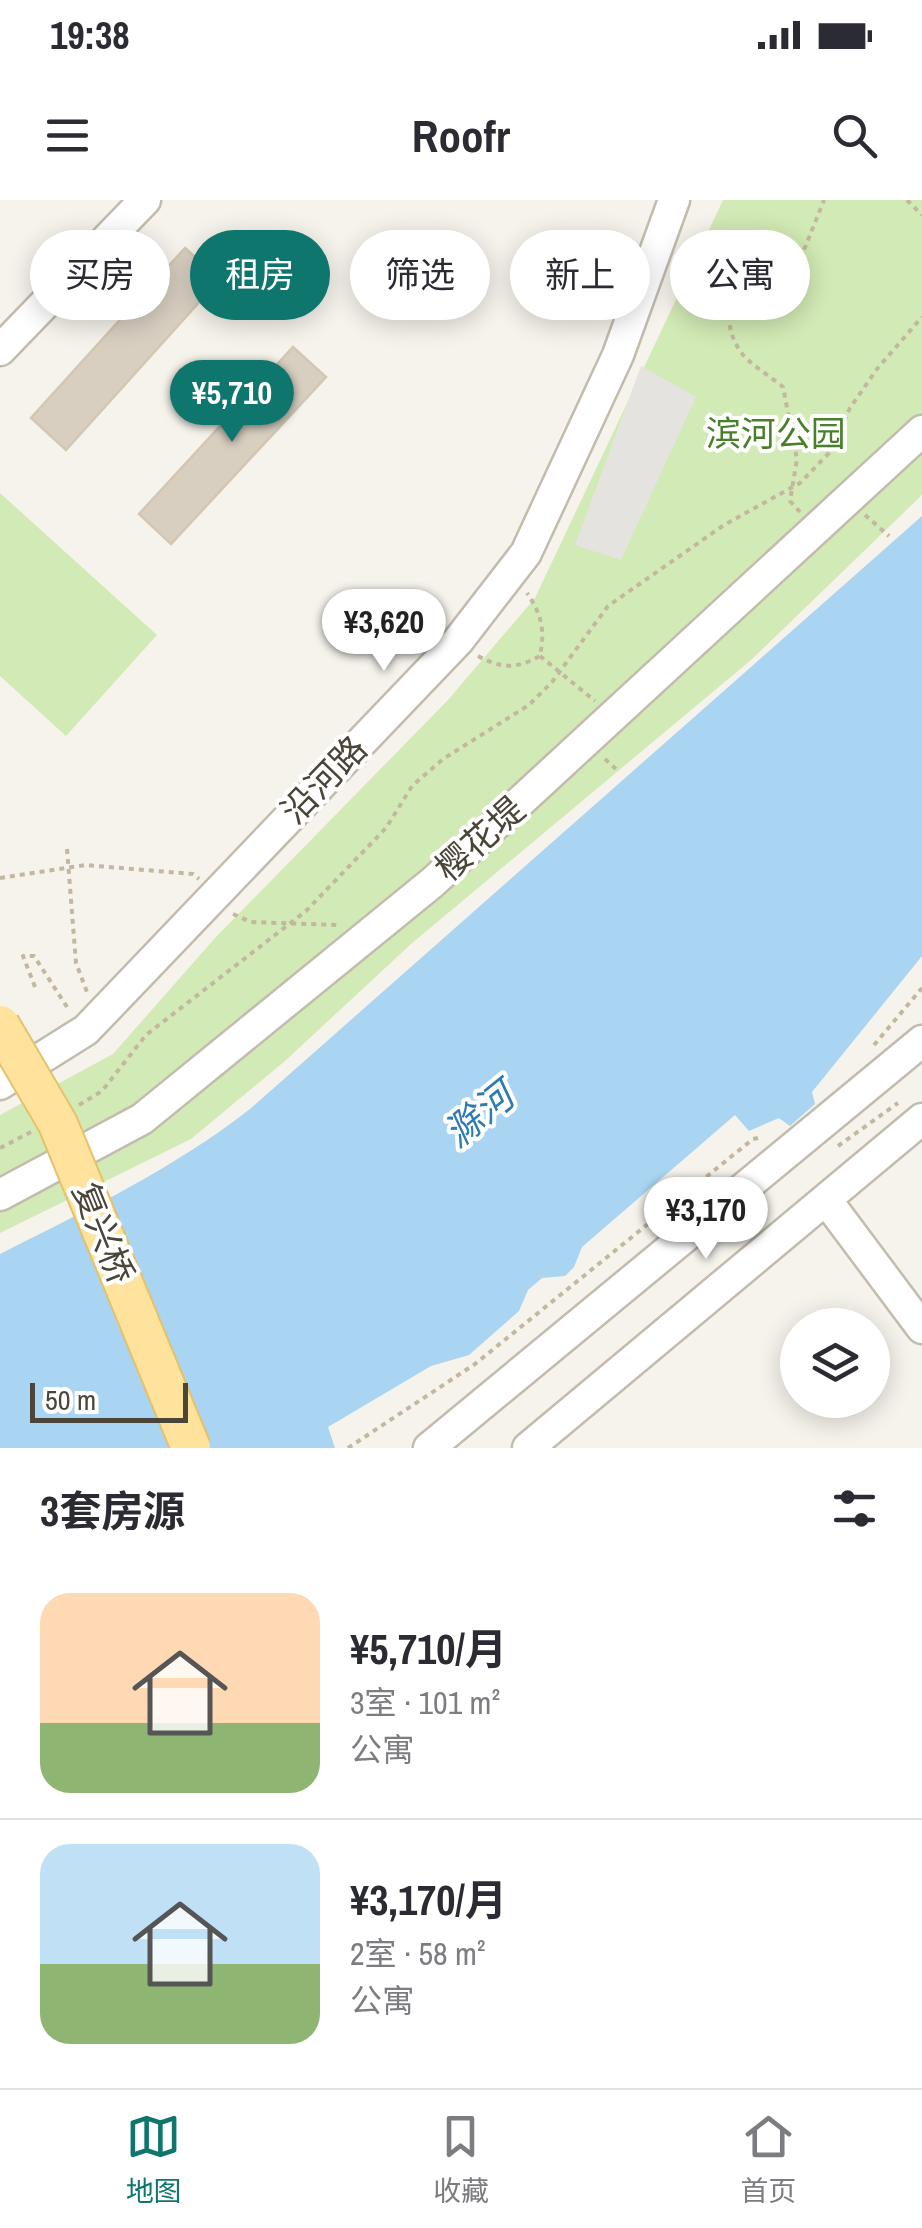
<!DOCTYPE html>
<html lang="zh">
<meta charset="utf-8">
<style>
:root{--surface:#fff;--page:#f2f2f3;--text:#2b2b33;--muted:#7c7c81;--line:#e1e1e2;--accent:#0f766e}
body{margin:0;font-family:"Archivo Narrow","Noto Sans SC",sans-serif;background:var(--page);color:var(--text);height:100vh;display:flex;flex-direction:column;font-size:38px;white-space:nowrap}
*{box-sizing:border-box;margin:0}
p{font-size:32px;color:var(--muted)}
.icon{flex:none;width:55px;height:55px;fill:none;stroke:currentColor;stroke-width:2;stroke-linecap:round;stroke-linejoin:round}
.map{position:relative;height:1248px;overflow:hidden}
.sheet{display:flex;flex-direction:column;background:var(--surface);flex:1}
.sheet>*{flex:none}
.guide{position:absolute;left:30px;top:30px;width:862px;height:90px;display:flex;gap:20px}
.controls{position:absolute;left:780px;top:1108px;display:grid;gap:20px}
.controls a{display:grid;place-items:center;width:110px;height:110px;border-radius:50%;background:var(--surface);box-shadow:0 5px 25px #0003;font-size:50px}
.scale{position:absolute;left:30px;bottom:25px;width:158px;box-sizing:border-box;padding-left:10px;border:5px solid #4b4439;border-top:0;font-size:28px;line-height:35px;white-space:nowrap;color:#4b4439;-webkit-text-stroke:8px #fff;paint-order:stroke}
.price{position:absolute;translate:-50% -85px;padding:0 22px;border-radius:35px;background:#fff;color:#222;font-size:32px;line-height:65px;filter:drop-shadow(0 2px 5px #0008)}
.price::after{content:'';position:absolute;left:50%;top:60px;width:30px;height:22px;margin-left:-15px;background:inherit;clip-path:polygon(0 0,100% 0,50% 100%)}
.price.active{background:var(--accent);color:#fff}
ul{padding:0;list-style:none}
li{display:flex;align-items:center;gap:30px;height:250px;padding:0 40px}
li+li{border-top:2px solid var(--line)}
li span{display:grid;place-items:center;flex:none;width:280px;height:200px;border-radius:30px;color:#555}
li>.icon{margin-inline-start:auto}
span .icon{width:120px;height:120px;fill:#fffc;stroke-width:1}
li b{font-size:42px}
h2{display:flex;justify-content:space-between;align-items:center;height:120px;padding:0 40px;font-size:42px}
.tag{padding:0 35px;border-radius:45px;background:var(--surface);box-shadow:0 5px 25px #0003;font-size:35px;line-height:90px}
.tag.active{background:var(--accent);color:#fff}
.status{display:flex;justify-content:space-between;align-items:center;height:70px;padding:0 50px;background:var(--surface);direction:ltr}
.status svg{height:28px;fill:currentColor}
header{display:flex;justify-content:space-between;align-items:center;height:130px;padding:0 40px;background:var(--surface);font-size:45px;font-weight:700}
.menu{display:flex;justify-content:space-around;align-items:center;height:140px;border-top:2px solid var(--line);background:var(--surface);font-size:28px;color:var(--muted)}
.menu a{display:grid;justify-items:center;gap:5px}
.menu .active{color:var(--accent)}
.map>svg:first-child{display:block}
.green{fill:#d2eab5}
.parking{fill:#e5e3e0}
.water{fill:#a9d4f2}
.building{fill:#d8cfc1;stroke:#d3c7b4;stroke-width:2.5}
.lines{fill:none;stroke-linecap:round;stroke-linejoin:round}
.minor-casing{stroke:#c2bbae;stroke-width:35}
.path{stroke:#c4b79f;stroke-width:4;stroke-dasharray:5 5;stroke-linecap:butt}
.minor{stroke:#fff;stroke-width:30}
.major-bridge-casing{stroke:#e6c16a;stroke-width:42;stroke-linecap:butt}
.major-bridge{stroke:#ffe39c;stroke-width:38}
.labels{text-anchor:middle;stroke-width:8;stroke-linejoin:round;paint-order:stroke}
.park-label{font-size:35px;fill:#4a7f2a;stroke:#fff}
.street-label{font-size:35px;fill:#4b4439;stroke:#fff}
.water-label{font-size:38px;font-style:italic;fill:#2e7ab2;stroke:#fff}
</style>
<div class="status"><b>19:38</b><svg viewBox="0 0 49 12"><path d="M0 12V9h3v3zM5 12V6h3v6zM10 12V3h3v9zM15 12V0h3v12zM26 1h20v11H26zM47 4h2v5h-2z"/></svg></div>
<header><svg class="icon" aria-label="menu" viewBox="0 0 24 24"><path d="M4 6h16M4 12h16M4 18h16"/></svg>Roofr<svg class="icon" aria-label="search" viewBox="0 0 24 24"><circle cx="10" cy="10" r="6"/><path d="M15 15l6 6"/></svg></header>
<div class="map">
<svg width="922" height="1248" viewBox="0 0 922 1248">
<rect width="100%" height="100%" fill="#f6f3ec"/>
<path class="green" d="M723,0H922V295L751,460L411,744L285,861L191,939L0,1033V915L113,854L215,738L448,500L535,398Z
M0,293L157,435L66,536L0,476Z"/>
<path class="parking" d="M641,166L696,197L621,360L575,345Z"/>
<path class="water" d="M922,316V756L812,892L815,904L790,926L779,918L749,931L735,915L582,1047L574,1067L565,1076L542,1078L528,1090L519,1111L469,1155L431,1166L328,1227L335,1248H0V1054C87,1010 173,969 250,909Z"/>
<path class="building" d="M185,48L220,79L66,250L31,218Z
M293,147L326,177L171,344L139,314Z"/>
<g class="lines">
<defs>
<path id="minor" d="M0,150L145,0
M0,884L86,830L458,441L526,353L618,155L674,0
M0,995L142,919L433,682L922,231
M827,1001L922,1128
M429,1248L922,841
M528,1248L922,919"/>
</defs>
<use href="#minor" class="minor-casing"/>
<path class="path" d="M907,0L922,15
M800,312L790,301L797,259L783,187C770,176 749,164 740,151C706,98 760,63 804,50L824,0
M865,315L889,336
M478,456C502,469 516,469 540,456C545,430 542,415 527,393
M540,456L595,501
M605,559L616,569
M67,649L76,763L87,792
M0,678L85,665L193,674L199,679
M233,714L251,722L337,725
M35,787L23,756H34L69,810
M874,845L922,788
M79,905L102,891L146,835L306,711L386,628L412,586L443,559L529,505L552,482L608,406L724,325L800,283L829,253L850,208L877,169L922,117
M838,946L898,903
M0,948L31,932
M348,1248L475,1164L753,939L763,937"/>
<use href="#minor" class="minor"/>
<defs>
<path id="major-bridge" d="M0,825L58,924L191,1248"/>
</defs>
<use href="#major-bridge" class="major-bridge-casing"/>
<use href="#major-bridge" class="major-bridge"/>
</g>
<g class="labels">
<g class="park-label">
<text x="776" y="246">滨河公园</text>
</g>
<g class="street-label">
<text transform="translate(324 580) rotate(-46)" y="12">沿河路</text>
<text transform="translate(480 639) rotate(-42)" y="12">樱花堤</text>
<text transform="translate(103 1033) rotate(68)" y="12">复兴桥</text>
</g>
<g class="water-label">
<text transform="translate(479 915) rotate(-39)" y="13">滁河</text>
</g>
</g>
</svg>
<div class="controls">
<a><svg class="icon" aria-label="layers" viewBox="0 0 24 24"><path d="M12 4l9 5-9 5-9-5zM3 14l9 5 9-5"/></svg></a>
</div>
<div class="scale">50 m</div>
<b class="price active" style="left:232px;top:245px">¥5,710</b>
<b class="price" style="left:384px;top:474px">¥3,620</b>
<b class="price" style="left:706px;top:1062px">¥3,170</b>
<div class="guide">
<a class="tag">买房</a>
<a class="tag active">租房</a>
<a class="tag">筛选</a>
<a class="tag">新上</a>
<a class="tag">公寓</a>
</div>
</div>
<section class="sheet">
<h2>3套房源<svg class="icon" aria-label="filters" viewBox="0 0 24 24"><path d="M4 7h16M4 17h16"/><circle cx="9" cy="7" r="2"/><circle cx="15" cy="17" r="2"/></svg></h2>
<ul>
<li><span style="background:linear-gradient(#ffd9b3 65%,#8fb573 0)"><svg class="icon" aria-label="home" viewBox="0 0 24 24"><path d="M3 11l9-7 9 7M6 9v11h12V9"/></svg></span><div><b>¥5,710/月</b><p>3室 · 101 m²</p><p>公寓</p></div></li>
<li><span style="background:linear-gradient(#bfe0f5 60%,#8fb573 0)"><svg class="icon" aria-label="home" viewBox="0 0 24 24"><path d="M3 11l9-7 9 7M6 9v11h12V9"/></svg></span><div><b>¥3,170/月</b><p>2室 · 58 m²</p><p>公寓</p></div></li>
</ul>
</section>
<nav class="menu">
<a class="active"><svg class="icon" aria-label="map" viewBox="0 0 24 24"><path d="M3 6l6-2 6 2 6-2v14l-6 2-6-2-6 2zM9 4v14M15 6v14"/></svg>地图</a>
<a><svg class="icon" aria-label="saved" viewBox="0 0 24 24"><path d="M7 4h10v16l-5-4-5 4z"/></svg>收藏</a>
<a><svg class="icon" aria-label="home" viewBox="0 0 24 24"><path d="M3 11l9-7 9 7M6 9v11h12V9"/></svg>首页</a>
</nav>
